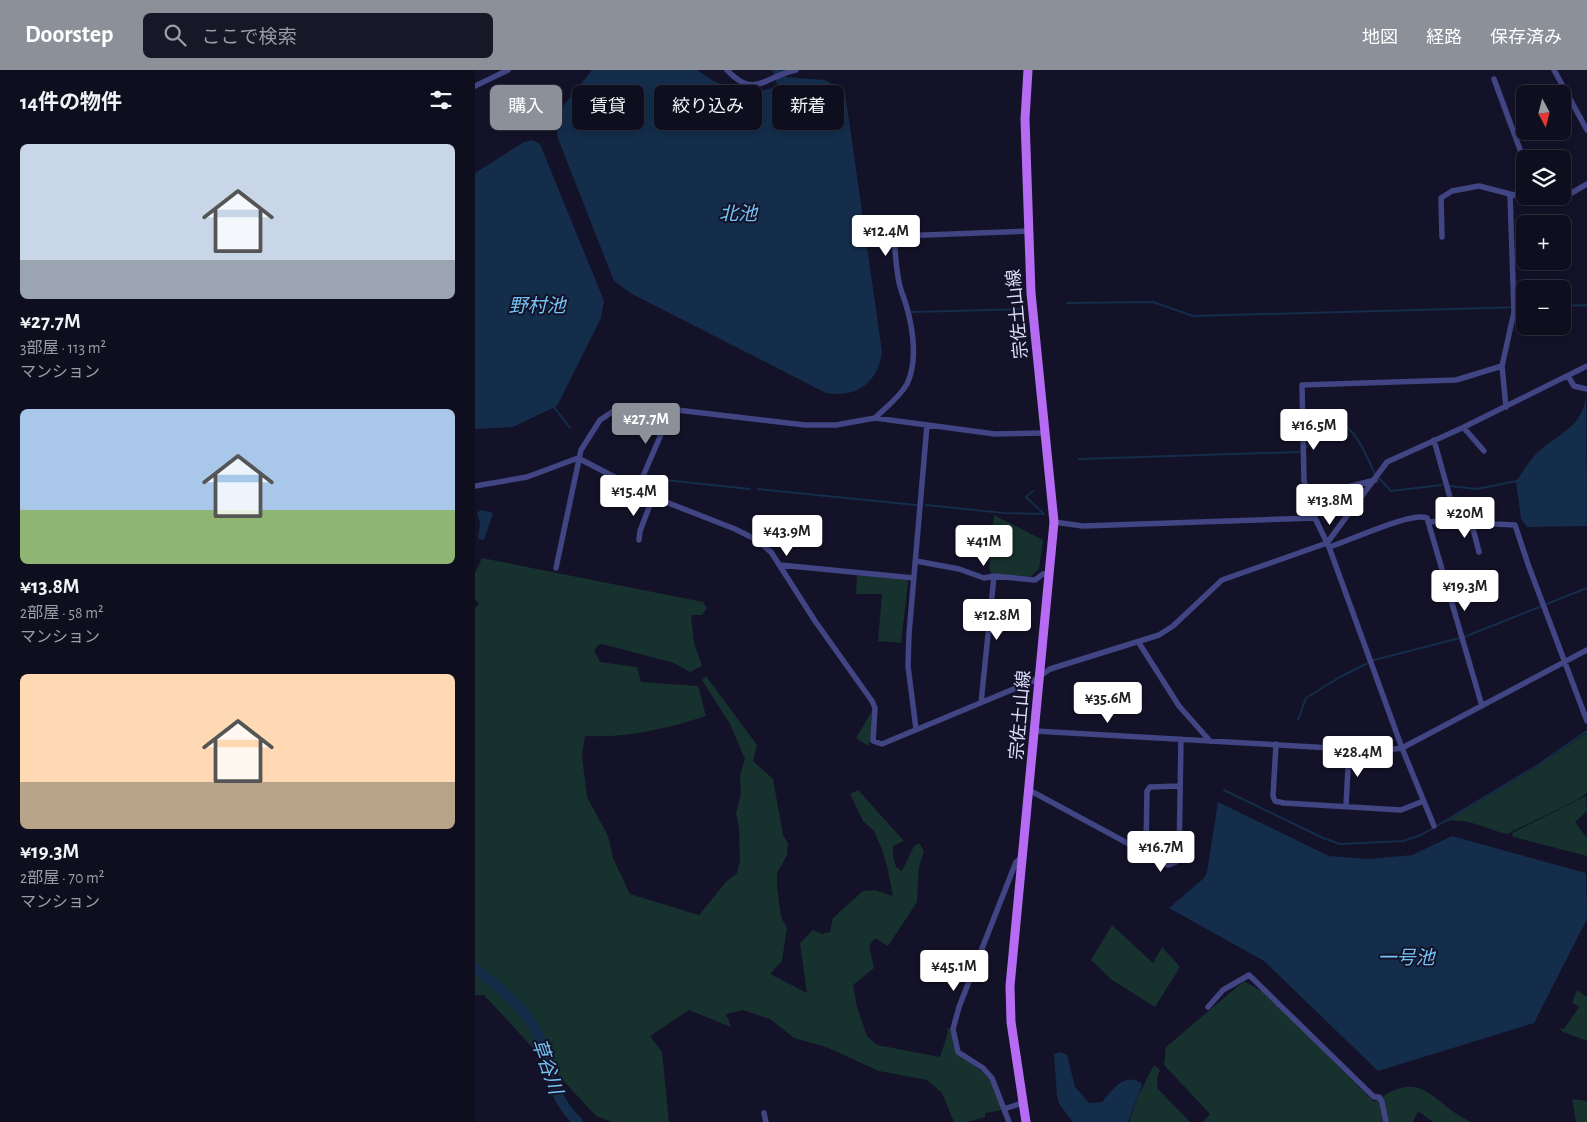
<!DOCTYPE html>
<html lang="ja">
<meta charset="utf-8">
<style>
:root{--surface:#0f0e1e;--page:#181727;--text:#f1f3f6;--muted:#9b9ca4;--line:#2f2e3c;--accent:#8c9099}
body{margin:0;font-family:"Alegreya Sans","Noto Sans JP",sans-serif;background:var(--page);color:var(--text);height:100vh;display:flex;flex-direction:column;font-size:19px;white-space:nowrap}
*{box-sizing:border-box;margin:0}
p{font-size:16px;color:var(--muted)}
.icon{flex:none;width:28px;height:28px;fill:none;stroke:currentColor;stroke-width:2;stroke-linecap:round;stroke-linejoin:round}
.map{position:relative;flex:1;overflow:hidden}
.details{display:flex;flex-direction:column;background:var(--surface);width:475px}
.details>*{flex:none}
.top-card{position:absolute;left:15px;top:15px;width:475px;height:45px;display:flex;gap:10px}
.needle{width:32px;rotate:173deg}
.controls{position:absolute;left:1041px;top:15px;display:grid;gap:10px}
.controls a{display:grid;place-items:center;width:55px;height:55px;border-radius:8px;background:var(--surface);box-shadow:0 2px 8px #0003,0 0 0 1px var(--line);font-size:25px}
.price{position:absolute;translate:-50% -42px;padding:0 11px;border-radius:5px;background:#fff;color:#222;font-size:16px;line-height:32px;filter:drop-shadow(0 1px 2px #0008)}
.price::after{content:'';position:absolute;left:50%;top:30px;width:15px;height:11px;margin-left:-8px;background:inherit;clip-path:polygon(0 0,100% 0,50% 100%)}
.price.current{background:var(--accent);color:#fff}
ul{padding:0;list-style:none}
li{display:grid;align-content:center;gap:10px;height:265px;padding:0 20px}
li span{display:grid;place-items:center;height:155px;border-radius:8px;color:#555}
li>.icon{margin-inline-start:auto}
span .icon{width:90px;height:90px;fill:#fffc;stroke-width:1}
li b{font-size:21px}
h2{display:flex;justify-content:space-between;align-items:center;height:60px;padding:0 20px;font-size:21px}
.chip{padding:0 18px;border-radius:8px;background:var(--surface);box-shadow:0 2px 8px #0003,0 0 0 1px var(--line);font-size:18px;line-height:45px}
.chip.current{background:var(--accent);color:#fff}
header{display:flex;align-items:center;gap:30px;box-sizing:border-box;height:70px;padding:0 25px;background:var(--accent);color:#fff}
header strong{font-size:24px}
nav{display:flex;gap:28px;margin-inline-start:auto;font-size:18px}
.search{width:350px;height:45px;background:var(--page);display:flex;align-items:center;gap:12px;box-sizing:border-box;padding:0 18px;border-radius:8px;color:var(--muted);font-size:19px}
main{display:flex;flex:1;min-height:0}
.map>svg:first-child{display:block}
.green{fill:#16312e}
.water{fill:#132d4b}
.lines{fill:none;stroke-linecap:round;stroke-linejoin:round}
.stream{stroke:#132d4b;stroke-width:2}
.river{stroke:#132d4b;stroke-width:10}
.minor{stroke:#414583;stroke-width:5.5}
.primary{stroke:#b56cf3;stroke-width:9}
.labels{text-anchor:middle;stroke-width:4;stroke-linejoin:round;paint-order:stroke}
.street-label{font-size:18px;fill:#dddcfc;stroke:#141228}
.water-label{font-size:19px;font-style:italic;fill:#73c3f3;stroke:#141228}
</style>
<header>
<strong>Doorstep</strong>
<div class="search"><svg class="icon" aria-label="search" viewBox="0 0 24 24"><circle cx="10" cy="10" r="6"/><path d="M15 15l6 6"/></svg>ここで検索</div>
<nav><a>地図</a><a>経路</a><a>保存済み</a></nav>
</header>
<main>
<section class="details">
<h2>14件の物件<svg class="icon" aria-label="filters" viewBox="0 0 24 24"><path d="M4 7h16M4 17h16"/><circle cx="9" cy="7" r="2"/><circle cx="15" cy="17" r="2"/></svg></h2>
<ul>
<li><span style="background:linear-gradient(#c9d6e8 75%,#9aa5b1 0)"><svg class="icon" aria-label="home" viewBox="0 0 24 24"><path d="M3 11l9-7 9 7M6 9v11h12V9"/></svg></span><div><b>¥27.7M</b><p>3部屋 · 113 m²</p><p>マンション</p></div></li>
<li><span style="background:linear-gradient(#a9c7e8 65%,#8fb573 0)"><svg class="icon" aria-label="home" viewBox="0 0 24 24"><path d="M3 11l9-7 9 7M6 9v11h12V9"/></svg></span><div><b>¥13.8M</b><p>2部屋 · 58 m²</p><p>マンション</p></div></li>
<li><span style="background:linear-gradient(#ffd9b3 70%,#b9a48a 0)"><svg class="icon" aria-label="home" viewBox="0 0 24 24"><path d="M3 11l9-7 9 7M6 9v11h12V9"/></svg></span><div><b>¥19.3M</b><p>2部屋 · 70 m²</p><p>マンション</p></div></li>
</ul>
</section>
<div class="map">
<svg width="1112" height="1052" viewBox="0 0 1112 1052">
<rect width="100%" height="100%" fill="#141228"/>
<path class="green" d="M519,445L568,470L564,499L555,507L516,503L514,498Z
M7,488L228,532L232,538L227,545H216L219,573L227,596L215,602L199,593L127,574L123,575L119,581L125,592L162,597L166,612L223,616L231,646C190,659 153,668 110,666L107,686L112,727L133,766L138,788L155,824L224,845L251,812L262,803L265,791L264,758L261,743L266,724L265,705L270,689L255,654L227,610L231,606L282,675L278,691L298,709L308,765L313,773L312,785L302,803V817L306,847L312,858L307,891L295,904L332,923L325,873L338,860L347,864L355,862L358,848L388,821L400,820L418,826L412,796L406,777L399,761L388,751L375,724L383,720L429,771L418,776V786L421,797L427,801L439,776L444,773L449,781L444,797L442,832L413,876L400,868L394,876L399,898L378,915L382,937L392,966L402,975L465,987L473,963L472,958L477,960L481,982L514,1007L528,1040L510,1043V1047L492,1052H479L467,1023L452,1010L404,1001L351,977L319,968L295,949L268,940L251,944L256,957L214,940L175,966L187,982L194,1052H137L121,1046L9,925H0V538L4,534L0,529V503Z
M382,505L432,510L433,512L426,573L403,571L407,524H381Z
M397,641L396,669L393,676L381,668Z
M1112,663V723L1102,730L1032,764C1012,760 991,746 970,752L1060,698Z
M1111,726L1112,741L1100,752L1112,768V786L1038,767L1037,763Z
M637,855L678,893L687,877L705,897L680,937L637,910L616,890Z
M769,911L790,923L899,1032C949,996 955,1033 996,1052H958L943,1041L938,1052H728L735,1044L689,995L691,977Z
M1102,920L1112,927V971L1088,962L1083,958L1089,959L1104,937L1097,933Z
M679,995L685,1000L682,1008L683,1019L715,1052H654L663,1026Z
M1097,1029L1112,1031V1052H1101Z"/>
<path class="water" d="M117,0H222L239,11L264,22L276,23L303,17L297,0H308L311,7L350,10L370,22L407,282C403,313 381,328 351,323L157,224L139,211L82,66L84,41Z
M57,70L65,74L129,231L126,248L82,336L38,357L0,359V103L49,72Z
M1111,324L1112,456L1052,457L1046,449L1041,411C1047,403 1053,393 1060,385C1080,364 1109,359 1111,324Z
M7,440L18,443L9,470L3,469L5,452L2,442Z
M743,732L854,786L894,789L937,785L977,766L1111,803L1112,849L1059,953L903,1001L789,891L694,838L729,808L732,802Z
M586,982L592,985L600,1017L614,1033L627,1032C637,1020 650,1002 666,1013L667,1015L653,1052H598L584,1034L582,1026L579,984Z"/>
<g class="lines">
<path class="stream" d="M592,233L678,232L718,246L1050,237
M1088,236L1112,235
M437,242L550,239
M79,337L95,358
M604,389L824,382L833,376L838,360L852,348C879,351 890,383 900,404
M904,408L916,421L967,415
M181,409L275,419
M975,416L1001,419L1042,411
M283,419L441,435
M451,435L529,443L569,444L551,427L558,421
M823,650L831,628L865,607L899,590L989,567L1112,518
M749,720L848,768L865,774L928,771L946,765L960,757L1063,695L1112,661"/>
<path class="river" d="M0,898C21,916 45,932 59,957C80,992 70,1021 103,1052"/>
<path class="minor" d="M252,0C280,30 290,6 321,0
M1079,0L1112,60
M1019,9L1050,93
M0,16L33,0
M967,167L966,128L977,121L1004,116L1035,124L1081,132L1112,114
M1027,296L1031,337
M1093,306L1099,316L1112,319
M400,348C411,337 424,328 432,314C445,287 436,246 426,220C421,205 421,185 419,170L424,166L553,161
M989,358L1009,381
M959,370L981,449
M103,388L178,427L260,459L280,469L296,482L340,551L397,631L400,638L398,671L407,674L558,611L575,599L684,565L698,556L747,510L852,473L912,392L987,358L1112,296
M0,416L52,407L103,388
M162,420L197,339
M861,420L900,410
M1006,431L1011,450
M996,451L1004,482
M579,452L608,456L840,448
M955,452L981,449L1011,450L1020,454L1040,455L1054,497L1112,651
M164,470L165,461L178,427
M854,477C874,471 937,441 952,448L1007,636
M441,491L484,499L509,508L519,506L560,510L568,504H575
M305,495L439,508
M81,498L106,380L125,350L143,338L153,336L185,338L330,355H361L400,348L520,364L571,363
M664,573L704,636L735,671
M506,633L519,506
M441,659L433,596L434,564L452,355
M560,661L874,679H920L927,678L1112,580
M801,674L798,726L800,731L809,733L926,740L946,732
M554,720L693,795L701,792L704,788L706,669
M871,736L874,679
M959,756L927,678L854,477L840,448L829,411L827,315L981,310L1027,296L1039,242L1035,124
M668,781L671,775L672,721L675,717L704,716
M733,937L748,920L774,905L899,1027H904L907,1032L911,1052
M529,1039L547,1033
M289,1043L291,1052
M534,1052L517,1008L508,998L483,982L478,959L484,937L541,792L547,787"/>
<path class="primary" d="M551,1052L536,952L535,916L579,452L556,223L550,49L553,0"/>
</g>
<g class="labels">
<g class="street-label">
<text transform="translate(542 244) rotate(-95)" y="6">宗佐土山線</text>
<text transform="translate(545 645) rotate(-85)" y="6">宗佐土山線</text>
</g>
<g class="water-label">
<text x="263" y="150">北池</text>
<text x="62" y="242">野村池</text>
<text x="931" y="894">一号池</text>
<text transform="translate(73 996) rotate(71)" y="7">草谷川</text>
</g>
</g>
</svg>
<div class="controls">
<a><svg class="needle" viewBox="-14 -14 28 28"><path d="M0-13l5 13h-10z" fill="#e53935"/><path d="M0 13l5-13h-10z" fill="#9b9ca4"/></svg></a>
<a><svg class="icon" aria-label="layers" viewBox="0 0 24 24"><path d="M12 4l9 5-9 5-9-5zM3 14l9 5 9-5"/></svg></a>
<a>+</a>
<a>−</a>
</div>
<b class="price" style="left:411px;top:187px">¥12.4M</b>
<b class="price current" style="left:171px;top:375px">¥27.7M</b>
<b class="price" style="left:839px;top:381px">¥16.5M</b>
<b class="price" style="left:159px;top:447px">¥15.4M</b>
<b class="price" style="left:855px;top:456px">¥13.8M</b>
<b class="price" style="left:990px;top:469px">¥20M</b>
<b class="price" style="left:312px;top:487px">¥43.9M</b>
<b class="price" style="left:509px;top:497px">¥41M</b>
<b class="price" style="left:990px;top:542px">¥19.3M</b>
<b class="price" style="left:522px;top:571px">¥12.8M</b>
<b class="price" style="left:633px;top:654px">¥35.6M</b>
<b class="price" style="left:883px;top:708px">¥28.4M</b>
<b class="price" style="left:686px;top:803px">¥16.7M</b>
<b class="price" style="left:479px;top:922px">¥45.1M</b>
<div class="top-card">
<a class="chip current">購入</a>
<a class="chip">賃貸</a>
<a class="chip">絞り込み</a>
<a class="chip">新着</a>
</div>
</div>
</main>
